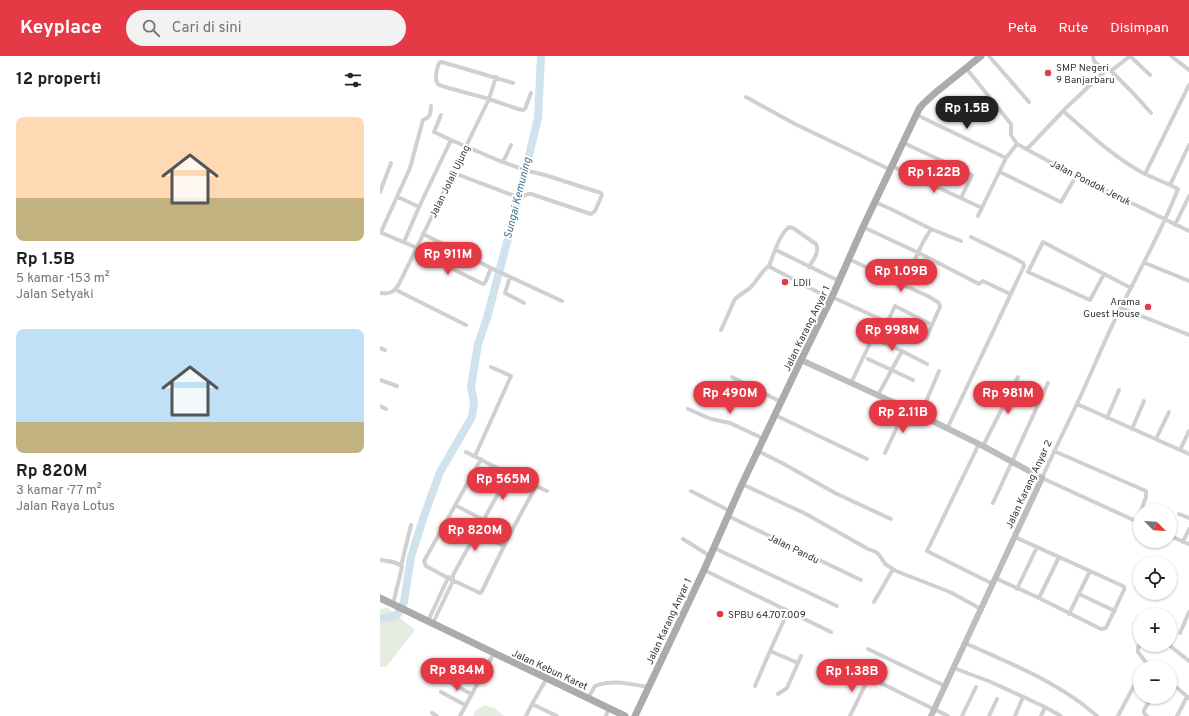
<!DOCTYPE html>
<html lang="id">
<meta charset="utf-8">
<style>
:root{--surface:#fff;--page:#f2f2f2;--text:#202124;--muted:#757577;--accent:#e63946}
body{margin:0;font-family:Overpass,sans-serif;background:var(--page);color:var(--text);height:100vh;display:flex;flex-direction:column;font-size:15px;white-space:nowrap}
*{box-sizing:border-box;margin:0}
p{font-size:13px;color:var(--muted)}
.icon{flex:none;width:22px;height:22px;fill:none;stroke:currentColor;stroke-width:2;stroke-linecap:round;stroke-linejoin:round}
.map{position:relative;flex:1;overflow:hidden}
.details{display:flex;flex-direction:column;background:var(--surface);width:380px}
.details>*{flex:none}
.needle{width:26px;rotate:114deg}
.fabs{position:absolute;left:753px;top:448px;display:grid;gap:8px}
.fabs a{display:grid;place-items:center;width:44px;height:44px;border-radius:50%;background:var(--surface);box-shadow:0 1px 3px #0004;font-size:20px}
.price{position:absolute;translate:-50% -34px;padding:0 9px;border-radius:14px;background:var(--accent);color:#fff;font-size:13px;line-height:26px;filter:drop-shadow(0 1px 2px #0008)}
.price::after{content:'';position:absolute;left:50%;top:24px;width:12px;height:9px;margin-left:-6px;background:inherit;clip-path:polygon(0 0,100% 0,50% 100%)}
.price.current{background:#222;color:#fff}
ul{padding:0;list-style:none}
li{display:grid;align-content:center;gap:8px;height:212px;padding:0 16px}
li span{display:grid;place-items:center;height:124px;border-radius:8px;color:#555}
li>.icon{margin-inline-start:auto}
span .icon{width:72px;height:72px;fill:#fffc;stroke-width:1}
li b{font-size:17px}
h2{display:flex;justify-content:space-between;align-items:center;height:48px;padding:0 16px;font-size:17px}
header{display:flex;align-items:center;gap:24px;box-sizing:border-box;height:56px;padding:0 20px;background:var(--accent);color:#fff}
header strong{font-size:19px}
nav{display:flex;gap:22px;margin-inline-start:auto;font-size:14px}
.search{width:280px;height:36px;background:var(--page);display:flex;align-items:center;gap:10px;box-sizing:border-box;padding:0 14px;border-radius:22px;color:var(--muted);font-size:15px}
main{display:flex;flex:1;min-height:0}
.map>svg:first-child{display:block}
.green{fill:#e6ecdf}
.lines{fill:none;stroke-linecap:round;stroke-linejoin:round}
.river{stroke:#cfe2ee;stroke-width:8}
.street{stroke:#d0d0d0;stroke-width:4}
.secondary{stroke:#bdbdbd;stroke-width:6}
.primary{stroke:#ababab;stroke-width:7}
.poi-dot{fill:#e63946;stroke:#fff;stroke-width:1.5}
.labels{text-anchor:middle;stroke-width:4;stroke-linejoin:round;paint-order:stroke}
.poi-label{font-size:10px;fill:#333;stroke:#fff;text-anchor:start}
.street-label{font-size:10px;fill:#333;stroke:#fff}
.water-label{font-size:11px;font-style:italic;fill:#3f7597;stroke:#fff}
</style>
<header>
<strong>Keyplace</strong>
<div class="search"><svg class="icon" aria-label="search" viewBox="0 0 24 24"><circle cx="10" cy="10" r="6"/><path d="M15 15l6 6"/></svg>Cari di sini</div>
<nav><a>Peta</a><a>Rute</a><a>Disimpan</a></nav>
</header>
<main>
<section class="details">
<h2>12 properti<svg class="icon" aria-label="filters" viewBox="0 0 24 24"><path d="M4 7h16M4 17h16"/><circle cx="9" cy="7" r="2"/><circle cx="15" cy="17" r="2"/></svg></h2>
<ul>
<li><span style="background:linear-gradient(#ffd9b3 65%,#c2b280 0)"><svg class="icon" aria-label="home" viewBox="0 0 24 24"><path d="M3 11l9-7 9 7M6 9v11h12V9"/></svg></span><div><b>Rp 1.5B</b><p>5 kamar · 153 m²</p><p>Jalan Setyaki</p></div></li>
<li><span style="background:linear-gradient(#bfe0f5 75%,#c2b280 0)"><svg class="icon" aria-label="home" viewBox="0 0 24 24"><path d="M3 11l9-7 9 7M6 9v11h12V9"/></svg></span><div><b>Rp 820M</b><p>3 kamar · 77 m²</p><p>Jalan Raya Lotus</p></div></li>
</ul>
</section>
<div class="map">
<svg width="809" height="660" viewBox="0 0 809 660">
<rect width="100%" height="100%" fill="#fff"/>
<path class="green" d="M8,552L35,574L6,611H0V553Z
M105,649L116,653L124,660H93L96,654Z"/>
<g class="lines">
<path class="river" d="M0,563L17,559L24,546L31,501L44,460L60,416L92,361L94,346L91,331L98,288L107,262L140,137L158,62L159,42L161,0"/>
<path class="street" d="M609,0L649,46
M713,0L714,5L725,15
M791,0L809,14
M586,12L631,68V79L637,88L696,120L809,175
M731,15L753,37L771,57
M133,27L62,6L59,7C57,12 54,24 58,28C60,30 63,30 65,31L109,43L138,53L143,54L145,53L151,37
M366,41L415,68L511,114
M683,55C709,77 734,102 765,118L809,29
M61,59L54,76L71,84
M537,59L626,102L637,88
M524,87L592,119L581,142
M647,93L686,52L725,15H731L750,0L770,19
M512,110L602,152
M620,116L681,146L696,120
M74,117L132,139L140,141L148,138H151L211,158L215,155L222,139L221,137L165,119L148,115L123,106
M765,118L790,129L809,89
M0,136L11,107
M18,141L39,151
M495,146L511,153L551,173
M598,160L626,102
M795,169L809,140
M483,171L539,197L599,228L603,225L630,238
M0,176L37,192
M1,176L30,112L43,64C51,60 50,60 51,50
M43,178L115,214L182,245
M24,186L39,151L71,84L122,106L124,104L131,89
M396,194L459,225
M36,195L103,228L105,227L111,212
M765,207L809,225
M429,211C433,204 440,196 436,188L413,172L409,171C399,179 395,196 390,207V211L451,243
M724,218L710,244L648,216L663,186L751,232
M130,221L125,237L144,247
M523,229L543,186L551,173L581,185
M16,234L86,269
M0,237C11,239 15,235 20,226L109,43L116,21
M452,241L542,282H546L560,251L559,247L548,240L523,229L469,203
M741,252L809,279
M507,267L515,250L552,269
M341,274L355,243C360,238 366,236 371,231C378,224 381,215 390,209
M499,285L522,295
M0,292L5,294
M488,303L533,324
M352,321L401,346
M0,324L17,330
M471,327L491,285
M498,339L522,295L547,308
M697,348L809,398
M0,350L6,353
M308,353L331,363L350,367L384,383
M395,359L487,403
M540,360L559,315
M727,362L739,334
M567,373L644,210L643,207L636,203L591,181
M752,373L764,345
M776,383L789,356
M599,388L547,495L613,528
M603,390L638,321
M800,394L809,375
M378,395L404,408L455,437L511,463
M674,395L766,435V441L761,455
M86,396L129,418L167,435
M505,397L526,352
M95,400L131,320L111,311
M101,403L44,505L46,510L68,522L100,537L102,535L130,478L156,430
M362,428L426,458L488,493L496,496L500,500L505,508L516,515L570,536L601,553
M311,435L350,455
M613,447L668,327
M75,449L130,478
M799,458L809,462
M348,460L481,524
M68,462L124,490
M757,465L760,456
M760,467L662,422C673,397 685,373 697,348C712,316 725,283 741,251C761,212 782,174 798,133L790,129
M790,480L809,488
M303,483L330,500
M803,486L809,473
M334,492L457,550
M0,504C7,505 17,505 22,511L13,548
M21,510L31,469
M324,514L451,576
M615,522L659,542L721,573L726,572L744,534V531L743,530L635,481
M637,533L657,491
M699,538L735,555
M659,542L679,501
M494,546L513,513
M689,558L710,515
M48,565L68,522L69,521
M53,567L73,525V519L129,418
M800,577L809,556
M585,587C631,608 679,626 717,660
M760,589L758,591V596L765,605L773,611
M789,589L809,605
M488,593L565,630
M418,607L421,600
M574,612L611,626L665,651L681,660
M476,615L568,660
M790,626L809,642
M71,627L91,638
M375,630L390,595
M61,636L85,649
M398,638L407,632L418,607L390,595L408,555
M208,642L215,630C232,623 250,628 268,631
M152,648L177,660
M52,657L57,660
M80,660L114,597
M146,660L152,648L167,622
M226,660L229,652
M470,660L489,621
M582,660L596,631
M609,660L617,643
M635,660L643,641
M661,660L665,651
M738,660L756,626
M767,660L764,657V654L772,641
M797,660L807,641"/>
<path class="secondary" d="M421,304L526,352L603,390L662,422L551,660"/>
<path class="primary" d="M0,542L245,660
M255,660L324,514L362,428L421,304L451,243L483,171L539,53L543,48L555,37L601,0"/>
</g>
<g class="poi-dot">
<circle cx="668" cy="17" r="4"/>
<circle cx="405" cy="226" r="4"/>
<circle cx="768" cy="251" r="4"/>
<circle cx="340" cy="558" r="4"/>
</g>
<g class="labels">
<g class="poi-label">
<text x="676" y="15">SMP Negeri<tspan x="676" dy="12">9 Banjarbaru</tspan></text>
<text x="413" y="230">LDII</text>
<text x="760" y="249" text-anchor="end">Arama<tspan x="760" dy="12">Guest House</tspan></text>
<text x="348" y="562">SPBU 64.707.009</text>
</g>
<g class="street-label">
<text transform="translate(69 125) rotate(-64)" y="4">Jalan Jolali Ujung</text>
<text transform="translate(711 126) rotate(27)" y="4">Jalan Pondok Jeruk</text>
<text transform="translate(426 272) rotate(-64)" y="4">Jalan Karang Anyar 1</text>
<text transform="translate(648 428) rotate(-65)" y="4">Jalan Karang Anyar 2</text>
<text transform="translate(414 492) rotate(26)" y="4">Jalan Pandu</text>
<text transform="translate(288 565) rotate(-65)" y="4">Jalan Karang Anyar 1</text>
<text transform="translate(170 613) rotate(25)" y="4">Jalan Kebun Karet</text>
</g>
<g class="water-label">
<text transform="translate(137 142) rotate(-76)" y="4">Sungai Kemuning</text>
</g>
</g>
</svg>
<div class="fabs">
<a><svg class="needle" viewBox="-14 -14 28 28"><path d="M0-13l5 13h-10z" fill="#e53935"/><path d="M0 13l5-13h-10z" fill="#757577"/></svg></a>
<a><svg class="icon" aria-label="locate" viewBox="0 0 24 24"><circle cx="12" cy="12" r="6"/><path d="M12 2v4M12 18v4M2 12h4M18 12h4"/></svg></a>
<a>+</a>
<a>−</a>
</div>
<b class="price current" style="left:587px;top:74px">Rp 1.5B</b>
<b class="price" style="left:554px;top:138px">Rp 1.22B</b>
<b class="price" style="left:68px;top:220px">Rp 911M</b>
<b class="price" style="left:521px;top:237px">Rp 1.09B</b>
<b class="price" style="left:512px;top:296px">Rp 998M</b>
<b class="price" style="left:350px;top:359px">Rp 490M</b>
<b class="price" style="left:628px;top:359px">Rp 981M</b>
<b class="price" style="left:523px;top:378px">Rp 2.11B</b>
<b class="price" style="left:123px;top:445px">Rp 565M</b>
<b class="price" style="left:95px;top:496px">Rp 820M</b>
<b class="price" style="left:77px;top:636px">Rp 884M</b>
<b class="price" style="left:472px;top:637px">Rp 1.38B</b>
</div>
</main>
